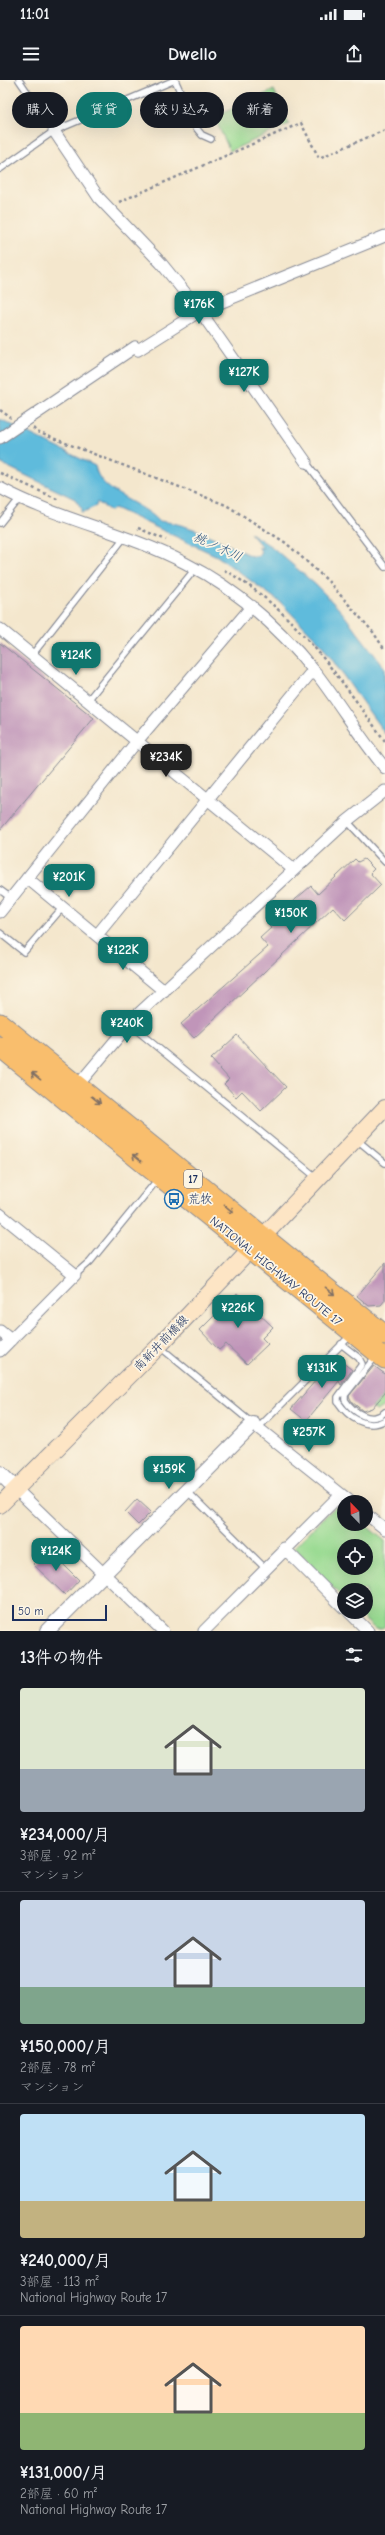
<!DOCTYPE html>
<html lang="ja">
<meta charset="utf-8">
<style>
:root{--surface:#171b24;--page:#20242c;--text:#f1f3f6;--muted:#9ea1a6;--line:#363941;--accent:#0f766e}
body{margin:0;font-family:"Comic Neue","Klee One",sans-serif;background:var(--page);color:var(--text);height:100vh;display:flex;flex-direction:column;font-size:15px;white-space:nowrap}
*{box-sizing:border-box;margin:0}
p{font-size:13px;color:var(--muted)}
.icon{flex:none;width:22px;height:22px;fill:none;stroke:currentColor;stroke-width:2;stroke-linecap:round;stroke-linejoin:round}
.map{position:relative;height:1551px;overflow:hidden}
.side{display:flex;flex-direction:column;background:var(--surface);flex:1}
.side>*{flex:none}
.top-card{position:absolute;left:12px;top:12px;width:361px;height:36px;display:flex;gap:8px}
.needle{width:26px;rotate:337deg}
.buttons{position:absolute;left:337px;top:1415px;display:grid;gap:8px}
.buttons a{display:grid;place-items:center;width:36px;height:36px;border-radius:50%;background:var(--surface);box-shadow:0 4px 16px #0002;font-size:20px}
.scale{position:absolute;left:12px;bottom:10px;width:95px;box-sizing:border-box;padding-left:4px;border:2px solid #1b2f5e;border-top:0;font-size:11px;line-height:14px;white-space:nowrap;color:#1b2f5e;-webkit-text-stroke:3px #fcf5e5;paint-order:stroke}
.price{position:absolute;translate:-50% -34px;padding:0 9px;border-radius:8px;background:var(--accent);color:#fff;font-size:13px;line-height:26px;filter:drop-shadow(0 1px 2px #0008)}
.price::after{content:'';position:absolute;left:50%;top:24px;width:12px;height:9px;margin-left:-6px;background:inherit;clip-path:polygon(0 0,100% 0,50% 100%)}
.price.current{background:#222;color:#fff}
ul{padding:0;list-style:none}
li{display:grid;align-content:center;gap:8px;height:212px;padding:0 20px}
li+li{border-top:1px solid var(--line)}
li span{display:grid;place-items:center;height:124px;border-radius:4px;color:#555}
li>.icon{margin-inline-start:auto}
span .icon{width:72px;height:72px;fill:#fffc;stroke-width:1}
li b{font-size:17px}
h2{display:flex;justify-content:space-between;align-items:center;height:48px;padding:0 20px;font-size:17px}
.chip{padding:0 14px;border-radius:18px;background:var(--surface);box-shadow:0 4px 16px #0002;font-size:14px;line-height:36px}
.chip.current{background:var(--accent);color:#fff}
.status{display:flex;justify-content:space-between;align-items:center;height:28px;padding:0 20px;background:var(--surface);direction:ltr}
.status svg{height:11px;fill:currentColor}
header{display:flex;justify-content:space-between;align-items:center;height:52px;padding:0 20px;background:var(--surface);font-size:18px;font-weight:800}
.map>svg:first-child{display:block}
.green{fill:#98da91;stroke:#5a8478;fill-rule:evenodd}
.water{fill:#5ebbdc;stroke:#3c759d}
.building{fill:#c095b9}
.lines{fill:none;stroke-linecap:round;stroke-linejoin:round}
.service-casing{stroke:#888b96;stroke-width:8}
.minor-casing{stroke:#888b96;stroke-width:13}
.tertiary-casing{stroke:#888b96;stroke-width:16}
.secondary-casing{stroke:#888b96;stroke-width:18}
.trunk-casing{stroke:#888b96;stroke-width:21}
.path{stroke:#888b96;stroke-width:2.5;stroke-dasharray:3 3;stroke-linecap:butt}
.service{stroke:#fff;stroke-width:5.5}
.minor{stroke:#fff;stroke-width:11}
.tertiary{stroke:#fff;stroke-width:14}
.secondary{stroke:#fde5c5;stroke-width:16}
.trunk{stroke:#f9be6d;stroke-width:19}
.oneway{stroke:#7f6f65}
.labels{text-anchor:middle;stroke-width:3.5;stroke-linejoin:round;paint-order:stroke}
.shield{fill:#fcf5e5;stroke:#5e6a86;stroke-width:1}
.shield-label{font-size:11px;font-weight:bold;fill:#1b2f5e}
.poi-label{font-size:12px;fill:#1b2f5e;stroke:#fcf5e5;text-anchor:start}
.street-label{font-size:12px;fill:#1b2f5e;stroke:#fcf5e5}
.water-label{font-size:13px;font-style:italic;fill:#2f5984;stroke:#fcf5e5}
</style>
<div class="status"><b>11:01</b><svg viewBox="0 0 49 12"><path d="M0 12V9h3v3zM5 12V6h3v6zM10 12V3h3v9zM15 12V0h3v12zM26 1h20v11H26zM47 4h2v5h-2z"/></svg></div>
<header><svg class="icon" aria-label="menu" viewBox="0 0 24 24"><path d="M4 6h16M4 12h16M4 18h16"/></svg>Dwello<svg class="icon" aria-label="share" viewBox="0 0 24 24"><path d="M12 15V3M7 8l5-5 5 5M5 13v7h14v-7"/></svg></header>
<div class="map">
<svg width="385" height="1551" viewBox="0 0 385 1551">
<rect width="100%" height="100%" fill="#fcf5e5"/>
<filter id="ink" filterUnits="userSpaceOnUse"><feTurbulence type="fractalNoise" baseFrequency=".025" numOctaves="2"/><feDisplacementMap in="SourceGraphic" scale="8" xChannelSelector="R" yChannelSelector="G"/><feConvolveMatrix kernelMatrix="1 2 1 2 8 2 1 2 1" color-interpolation-filters="sRGB"/></filter>
<filter id="wash" filterUnits="userSpaceOnUse"><feTurbulence type="fractalNoise" baseFrequency=".012" numOctaves="4" result="noise"/><feDisplacementMap in="SourceGraphic" scale="16" xChannelSelector="R" yChannelSelector="G"/><feGaussianBlur stdDeviation="0.9" result="paint"/><feColorMatrix in="noise" values="0 0 0 0 0 0 0 0 0 0 0 0 0 0 0 0 0 1.4 0 .05"/><feComposite in="paint" operator="in"/></filter>
<g filter="url(#wash)">
<rect width="100%" height="100%" fill="#f4e7cd"/>
<path class="green" d="M274,10L289,44L230,71L214,37Z
M385,1312V1326L377,1331L372,1328Z
M335,1427L344,1429V1444H364L385,1461V1546L382,1549H375L357,1532H366V1510H344V1519L294,1467ZM344,1466H366V1488H344Z"/>
<path class="water" d="M0,339L95,386C100,414 141,421 159,441C193,444 221,462 251,476H258L261,471L257,467L263,468L250,453L272,467L317,506L341,531L384,587L385,654L321,564L280,522L217,476L115,428L111,431L97,422L96,426L82,433V429L75,419L0,383Z"/>
<g id="blocks">
<path class="building" d="M0,563L94,638L0,750Z
M355,779L358,782L364,779L374,789L370,793L381,805L345,840L333,827L194,958L181,944L268,867L260,858L271,848L267,844L311,806L318,814Z
M237,955L286,1007L261,1031L242,1011L236,1017L224,1004L229,999L211,979Z
M385,1183V1220L381,1225L369,1226L357,1216Z
M237,1213L273,1247L262,1258L268,1264L247,1284L226,1264L219,1270L200,1250Z
M336,1277L352,1290L341,1305L339,1301L306,1341L291,1329Z
M374,1286L385,1294V1313L372,1328L363,1331L352,1322L349,1316Z
M137,1419L151,1432L138,1445L125,1432Z
M48,1469L79,1500L65,1515L33,1484Z"/>
</g>
</g>
<g filter="url(#ink)">
<use href="#blocks" fill-opacity="0" stroke="#888b96" stroke-width="1"/>
<g class="lines">
<defs>
<path id="service" d="M19,0L54,51
M175,0L197,49L202,55L211,59
M0,89L54,51L175,0
M306,382L385,487
M0,443L16,423L22,420
M32,575L123,459L127,458
M88,620L195,489
M347,741L385,782
M0,810L11,818
M0,853L24,872L63,827
M129,944L317,1098
M356,1059L385,1083
M75,1195L90,1182L158,1099
M341,1264L359,1278L362,1284L338,1317V1322C348,1337 367,1351 385,1340
M160,1267L252,1343
M376,1276L345,1315V1320C353,1332 371,1345 385,1332
M258,1348L351,1255
M187,1411L265,1488"/>
<path id="minor" d="M54,51L99,118L161,183L200,231L306,382
M0,358L135,267L138,270L200,231L385,156
M0,408C59,440 126,452 185,483C237,509 279,547 316,593C340,624 360,658 385,688
M0,549L294,790
M27,798L164,911
M0,832L138,660L252,526
M97,855L309,595L316,593
M78,1005L136,936L347,741L385,711
M0,1134L75,1195L0,1271
M0,1251L11,1260
M253,1344L351,1422
M16,1409L163,1551
M366,1434L385,1449
M284,1468L344,1528
M349,1532L368,1551
M204,1551L341,1414"/>
<path id="tertiary" d="M0,1393L16,1409
M47,1551L253,1344"/>
<path id="secondary" d="M0,1425L159,1266L385,1028"/>
<path id="trunk" d="M0,943L385,1255
M0,967L385,1279"/>
</defs>
<use href="#service" class="service-casing"/>
<use href="#minor" class="minor-casing"/>
<use href="#tertiary" class="tertiary-casing"/>
<use href="#secondary" class="secondary-casing"/>
<use href="#trunk" class="trunk-casing"/>
<path class="path" d="M119,122L301,43L319,78L385,50
M0,330L11,338
M33,348L37,352L226,425L286,463L328,501L373,552L385,570
M0,393L59,420
M138,448L166,460
M224,490C293,528 340,599 385,661"/>
<use href="#service" class="service"/>
<use href="#minor" class="minor"/>
<use href="#tertiary" class="tertiary"/>
<use href="#secondary" class="secondary"/>
<use href="#trunk" class="trunk"/>
</g>
<defs><path id="oneway-shaft" d="M-6 0H5M1.5-3L5.5 0L1.5 3" fill="none" stroke-width="1.6" stroke-linecap="round" stroke-linejoin="round"/></defs>
<g class="oneway">
<use href="#oneway-shaft" transform="translate(36 996) rotate(-141)"/>
<use href="#oneway-shaft" transform="translate(96 1020) rotate(39)"/>
<use href="#oneway-shaft" transform="translate(137 1078) rotate(-141)"/>
<use href="#oneway-shaft" transform="translate(229 1129) rotate(39)"/>
<use href="#oneway-shaft" transform="translate(330 1211) rotate(39)"/>
</g>
</g>
<defs>
<symbol id="bus-ring" viewBox="-11 -11 22 22"><circle r="9.5" fill="#fcf5e5" stroke="#1f6fb2" stroke-width="1.5"/><path d="M-5-6H5V4H4V6H2V4H-2V6H-4V4H-5ZM-3.5-4V0h7V-4ZM-3.5 1.2v1.5H-2V1.2ZM2 1.2v1.5H3.5V1.2Z" fill="#1f6fb2"/></symbol>
</defs>
<g fill-rule="evenodd">
<use href="#bus-ring" x="163" y="1108" width="22" height="22"/>
</g>
<g class="labels">
<rect class="shield" x="184" y="1090" width="18" height="18" rx="3"/>
<g class="shield-label">
<text x="193" y="1103">17</text>
</g>
<g class="poi-label">
<text x="188" y="1123">荒牧</text>
</g>
<g class="street-label">
<text transform="translate(276 1191) rotate(39)" y="4">NATIONAL HIGHWAY ROUTE 17</text>
<text transform="translate(161 1263) rotate(-46)" y="4">南新井前橋線</text>
</g>
<g class="water-label">
<text transform="translate(218 466) rotate(25)" y="5">桃ノ木川</text>
</g>
</g>
</svg>
<div class="buttons">
<a><svg class="needle" viewBox="-14 -14 28 28"><path d="M0-13l5 13h-10z" fill="#e53935"/><path d="M0 13l5-13h-10z" fill="#9ea1a6"/></svg></a>
<a><svg class="icon" aria-label="locate" viewBox="0 0 24 24"><circle cx="12" cy="12" r="6"/><path d="M12 2v4M12 18v4M2 12h4M18 12h4"/></svg></a>
<a><svg class="icon" aria-label="layers" viewBox="0 0 24 24"><path d="M12 4l9 5-9 5-9-5zM3 14l9 5 9-5"/></svg></a>
</div>
<div class="scale">50 m</div>
<b class="price" style="left:199px;top:245px">¥176K</b>
<b class="price" style="left:244px;top:313px">¥127K</b>
<b class="price" style="left:76px;top:596px">¥124K</b>
<b class="price current" style="left:166px;top:698px">¥234K</b>
<b class="price" style="left:69px;top:818px">¥201K</b>
<b class="price" style="left:291px;top:854px">¥150K</b>
<b class="price" style="left:123px;top:891px">¥122K</b>
<b class="price" style="left:127px;top:964px">¥240K</b>
<b class="price" style="left:238px;top:1249px">¥226K</b>
<b class="price" style="left:322px;top:1309px">¥131K</b>
<b class="price" style="left:309px;top:1373px">¥257K</b>
<b class="price" style="left:169px;top:1410px">¥159K</b>
<b class="price" style="left:56px;top:1492px">¥124K</b>
<div class="top-card">
<a class="chip">購入</a>
<a class="chip current">賃貸</a>
<a class="chip">絞り込み</a>
<a class="chip">新着</a>
</div>
</div>
<section class="side">
<h2>13件の物件<svg class="icon" aria-label="filters" viewBox="0 0 24 24"><path d="M4 7h16M4 17h16"/><circle cx="9" cy="7" r="2"/><circle cx="15" cy="17" r="2"/></svg></h2>
<ul>
<li><span style="background:linear-gradient(#dfe7d0 65%,#9aa5b1 0)"><svg class="icon" aria-label="home" viewBox="0 0 24 24"><path d="M3 11l9-7 9 7M6 9v11h12V9"/></svg></span><div><b>¥234,000/月</b><p>3部屋 · 92 m²</p><p>マンション</p></div></li>
<li><span style="background:linear-gradient(#c9d6e8 70%,#7fa58c 0)"><svg class="icon" aria-label="home" viewBox="0 0 24 24"><path d="M3 11l9-7 9 7M6 9v11h12V9"/></svg></span><div><b>¥150,000/月</b><p>2部屋 · 78 m²</p><p>マンション</p></div></li>
<li><span style="background:linear-gradient(#bfe0f5 70%,#c2b280 0)"><svg class="icon" aria-label="home" viewBox="0 0 24 24"><path d="M3 11l9-7 9 7M6 9v11h12V9"/></svg></span><div><b>¥240,000/月</b><p>3部屋 · 113 m²</p><p>National Highway Route 17</p></div></li>
<li><span style="background:linear-gradient(#ffd9b3 70%,#8fb573 0)"><svg class="icon" aria-label="home" viewBox="0 0 24 24"><path d="M3 11l9-7 9 7M6 9v11h12V9"/></svg></span><div><b>¥131,000/月</b><p>2部屋 · 60 m²</p><p>National Highway Route 17</p></div></li>
</ul>
</section>
